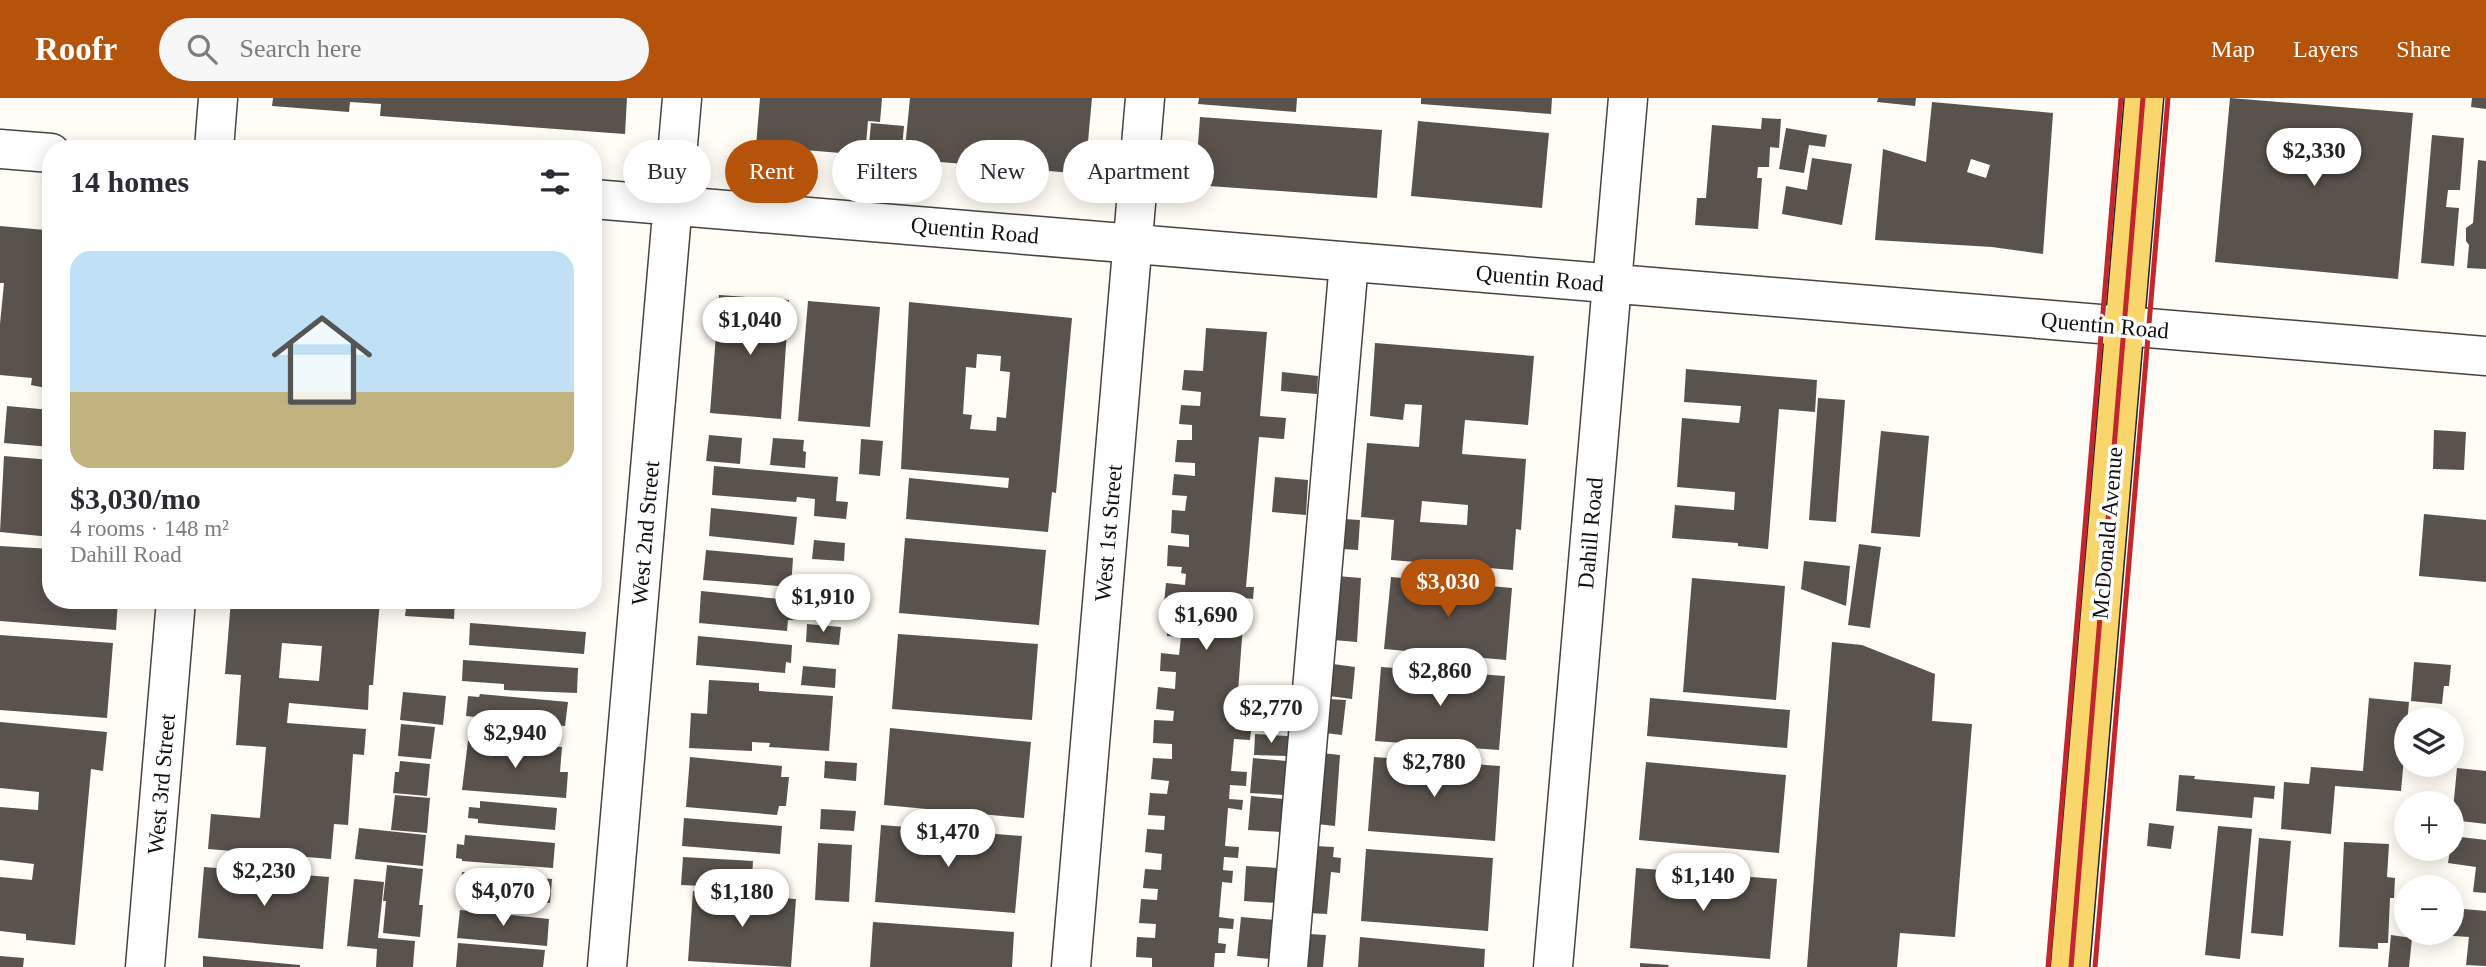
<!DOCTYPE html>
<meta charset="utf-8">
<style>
:root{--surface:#fff;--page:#f7f7f7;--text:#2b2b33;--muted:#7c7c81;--accent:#b45309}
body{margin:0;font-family:Georgia,serif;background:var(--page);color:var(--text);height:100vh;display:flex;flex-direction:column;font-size:26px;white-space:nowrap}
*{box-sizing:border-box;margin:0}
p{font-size:23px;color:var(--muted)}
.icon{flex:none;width:38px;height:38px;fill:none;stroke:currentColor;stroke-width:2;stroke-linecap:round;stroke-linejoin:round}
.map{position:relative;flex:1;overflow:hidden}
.details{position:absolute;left:42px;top:42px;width:560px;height:469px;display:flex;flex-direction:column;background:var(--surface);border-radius:28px;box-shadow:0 4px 18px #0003}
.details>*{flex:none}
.hud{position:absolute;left:623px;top:42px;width:665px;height:63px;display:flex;gap:14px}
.buttons{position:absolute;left:2394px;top:609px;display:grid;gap:14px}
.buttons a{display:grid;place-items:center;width:70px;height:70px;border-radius:50%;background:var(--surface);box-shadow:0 4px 18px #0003;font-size:35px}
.price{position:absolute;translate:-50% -60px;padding:0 16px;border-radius:24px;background:#fff;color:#222;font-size:23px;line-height:46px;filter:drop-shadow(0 2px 4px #0008)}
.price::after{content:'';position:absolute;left:50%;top:42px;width:21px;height:16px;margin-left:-10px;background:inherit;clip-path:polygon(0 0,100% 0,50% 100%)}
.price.current{background:var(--accent);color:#fff}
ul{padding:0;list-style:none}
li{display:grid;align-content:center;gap:14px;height:371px;padding:0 28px}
li span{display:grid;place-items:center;height:217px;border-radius:21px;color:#555}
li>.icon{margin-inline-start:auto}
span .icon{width:126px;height:126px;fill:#fffc;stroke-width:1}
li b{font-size:30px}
h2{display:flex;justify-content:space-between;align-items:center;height:84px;padding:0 28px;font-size:30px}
.chip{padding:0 24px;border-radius:32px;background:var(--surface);box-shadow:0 4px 18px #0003;font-size:24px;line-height:63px}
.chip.current{background:var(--accent);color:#fff}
header{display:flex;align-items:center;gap:42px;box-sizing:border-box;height:98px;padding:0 35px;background:var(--accent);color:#fff}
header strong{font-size:33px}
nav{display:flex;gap:38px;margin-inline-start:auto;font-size:24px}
.search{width:490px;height:63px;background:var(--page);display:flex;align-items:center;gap:18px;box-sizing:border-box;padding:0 24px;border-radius:38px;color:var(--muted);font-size:26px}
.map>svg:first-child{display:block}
.building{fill:#5a524d;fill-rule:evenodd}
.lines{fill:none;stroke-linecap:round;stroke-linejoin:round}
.minor-casing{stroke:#444;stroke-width:41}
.major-casing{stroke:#222;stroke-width:41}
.minor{stroke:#fff;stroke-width:38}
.major{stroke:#f9d66b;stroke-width:38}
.rail{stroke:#c4262e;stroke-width:5}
.labels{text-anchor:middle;stroke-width:7;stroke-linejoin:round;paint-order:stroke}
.street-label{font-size:23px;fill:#111;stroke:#fff}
</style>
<header>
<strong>Roofr</strong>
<div class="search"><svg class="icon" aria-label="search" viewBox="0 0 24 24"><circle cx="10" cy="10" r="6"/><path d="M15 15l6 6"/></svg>Search here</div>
<nav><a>Map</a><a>Layers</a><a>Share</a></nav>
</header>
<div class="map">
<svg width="2486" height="869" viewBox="0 0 2486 869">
<rect width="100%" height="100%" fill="#fffdf5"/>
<path class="building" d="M273,0H627L625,36L380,18L381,6L350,4L349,14L272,8Z
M760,0H882L880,24L868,23L865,57L756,48Z
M910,0H1092L1085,76L904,61Z
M1199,0H1297L1296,14L1198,6Z
M1421,0H1552L1551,16L1421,6Z
M1878,0H1916L1915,8L1877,4Z
M2230,0L2413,15L2398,181L2215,164Z
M2472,0H2486V11L2471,9Z
M1932,4L2053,15L2043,156L1992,149L1875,142L1883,51L1926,64ZM1971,61L1990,67L1986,80L1967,74Z
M1200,19L1382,32L1377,100L1195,87Z
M1762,20L1781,21L1779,50L1770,49L1769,69H1758L1757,80H1762L1758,131L1695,127L1697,100H1706L1712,27L1761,31Z
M1418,23L1549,35L1542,110L1411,98Z
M871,25L904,28L901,62L868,58Z
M1786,30L1827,37L1825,49L1809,47L1804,75L1779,71Z
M2432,37L2464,40L2460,92H2448L2446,109L2459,110L2454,168L2421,165Z
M1812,60L1852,66L1842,127L1782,116L1786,88L1807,92Z
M2478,62L2486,63V171L2467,170L2469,147L2466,143V130L2473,125Z
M0,128L45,132L44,139L51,140V291L31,287L32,280L0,277V226L4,185H0Z
M719,197L789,202L781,321L710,315Z
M808,203L880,209L870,329L798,323Z
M909,204L1072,220L1056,395L1052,394L1048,434L906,421L909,380L1008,390L1009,380L901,371ZM977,256L1001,258L1000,273L1010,274L1006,320L997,319L996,333L970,331L972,317L963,316L966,269L976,270Z
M1206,230L1267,234L1260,318L1286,320L1284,341L1259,339L1246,489H1254L1253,501L1245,500L1237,607L1250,608L1249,619L1236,618L1235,631L1251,633L1250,642L1234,641L1231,673L1247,674L1246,688L1230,687L1229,701L1243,702L1242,712L1228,710L1225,748L1239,749L1238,760L1224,759L1223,772L1233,773L1232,785L1222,784L1219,819L1234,821L1233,831L1219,830L1218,845L1226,846L1225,855H1215L1214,869H1152V860L1136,859L1137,839L1155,840L1156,826L1139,825L1141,801L1157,802L1158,791L1143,790L1145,771L1161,772L1162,756L1145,754L1147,731L1164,732L1165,718L1148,717L1150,695L1167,696L1169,683L1151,681L1153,660L1172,661V646L1153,645L1154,622L1173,623L1174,613L1156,611L1158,589L1175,591L1176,574L1160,573L1161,555L1179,557L1181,539L1167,538L1168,521L1182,522L1184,508L1164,506L1166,485L1185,487L1186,476L1181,475L1182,469L1167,468L1168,447L1189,449V437L1171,435L1172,412L1185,413L1186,404L1187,398L1172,397L1174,376L1195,378V365L1175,364L1177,342H1192V327L1179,326L1181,307L1200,308L1201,294L1182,292L1184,272L1203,273Z
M1375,245L1534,258L1528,327L1465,322L1462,356L1526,361L1521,432L1516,431L1513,472L1391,462L1394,422L1361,419L1367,345L1419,349L1422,307L1405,306L1403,322L1370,318ZM1422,403L1468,407L1467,427L1420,424Z
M1686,271L1817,282L1815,314L1779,311L1768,451L1738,448V445L1672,440L1675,407L1734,412L1735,394L1677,389L1682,320L1739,325L1740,318L1741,308L1684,304Z
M1282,274L1318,278L1317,296L1281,293Z
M1818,300L1845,302L1836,424L1809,422Z
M7,308L51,312V349L4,345Z
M2434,332L2466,334L2464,372L2433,371Z
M1881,333L1929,338L1920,439L1871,435Z
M709,337L742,340L740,366L706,363Z
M773,340L804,342L803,353L806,354L805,370L770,367Z
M861,341L883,343L880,378L859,376Z
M4,358L51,362V439L0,434Z
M714,368L838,379L836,403L848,404L846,421L814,418L815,401L797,399L796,404L712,397Z
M1275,379L1308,382L1306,417L1272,414Z
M711,410L797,419L794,447L709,438Z
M2424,416L2486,422V484L2419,478Z
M1344,421L1360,422L1358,452L1342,451Z
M905,440L1046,452L1039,527L899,515Z
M814,442L845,445L844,463L812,461Z
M1859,446L1881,449L1870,530L1848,527Z
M0,448L51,451V502H118L116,532L0,523Z
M706,452L793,460L791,489L703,482Z
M1804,463L1850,468L1846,508L1801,491Z
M1337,478L1361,480L1357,544L1333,542Z
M1391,479L1512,490L1506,562L1384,551Z
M1692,480L1785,488L1776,602L1683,594Z
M810,485L842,487L841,505L809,503Z
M701,493L790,502L789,505L798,506L797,522H788L787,533L699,525Z
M231,502H380L373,587H369L368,612L289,605L287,625L366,631L364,657L353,656L348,727L334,726L331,761L208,751L211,716L260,720L266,649L236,647L241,577L225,576ZM282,545L322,548L319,583L279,580Z
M407,502H455L454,521L405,518Z
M470,525L586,534L584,556L469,547Z
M807,526L841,529L839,547L806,544Z
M898,536L1038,546L1032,622L892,611Z
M0,537L113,545L107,620L0,612Z
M698,538L792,547L791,565L786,564L785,575L696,567Z
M1832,544L1862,547L1935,576L1932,623L1972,626L1955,839L1900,835L1897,869H1807Z
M463,562L578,570L577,595L504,592V586L462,583Z
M2414,564L2451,567L2449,588H2444L2442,606L2411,603Z
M1333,566L1355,569L1352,601L1329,598Z
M803,568L836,571L835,590L801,587Z
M1381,569L1505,578L1499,652L1375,643Z
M709,582L759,585V593L833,598L829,653L769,649L770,645L752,644V653L689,650L691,615L707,616Z
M1260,591L1294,593L1292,626L1259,624Z
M403,594L446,598L443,627L400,622Z
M480,596L568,604L565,628L466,618L468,598L479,599Z
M1650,600L1790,612L1787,650L1647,638Z
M2369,600L2409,604L2401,693L2335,688L2331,736L2281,731L2284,684L2309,686L2311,669L2363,673Z
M1328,601L1346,602L1342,637L1325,635Z
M0,624L107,634L103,673L91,671L75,847L26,842V836L0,833V779L32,782L34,766L0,762V709L38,712L39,694L0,690Z
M401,626L435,629L431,661L398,658Z
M890,630L1031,644L1024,720L884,707Z
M1255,636L1288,638L1287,658L1254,657Z
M468,643L562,649L560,674H568L566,700L462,692Z
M1322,655L1340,657L1335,728L1317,726Z
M690,659L782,668L781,679H789L786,708H779L777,717L686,709Z
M1374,659L1500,668L1495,743L1368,733Z
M1253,660L1287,663L1284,697L1250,695Z
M400,663L430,666L427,698L393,695L395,674H399Z
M825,663L857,665L856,683L824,680Z
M1646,664L1786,677L1779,755L1639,742Z
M2457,670L2486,673V726L2452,722Z
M2179,677L2195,678L2194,681L2275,688L2274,701L2254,699L2252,720L2176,713Z
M395,697L430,700L427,735L391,732Z
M1251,698L1284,701L1281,734L1248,732Z
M480,703L557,710L555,732L478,725V721L468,720L469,709L480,710Z
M821,711L856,713L854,733L820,731Z
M684,720L782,728L780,756L682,748Z
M2149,725L2174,728L2171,751L2147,748Z
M881,727L1022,738L1015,815L875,804Z
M2218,728L2252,731L2240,861L2205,857Z
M359,730L426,737L423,768L355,761Z
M465,737L555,745L553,770L462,763V761L456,760L457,746L464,747Z
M2452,738L2486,742V795L2473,794L2476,769L2448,765Z
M2259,740L2291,743L2283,838L2251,835Z
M2344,744L2389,746L2387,779L2395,780L2394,800H2390L2388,845H2378V851L2339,849Z
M818,745L852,747L849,804L815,802Z
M1315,748L1334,749L1333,759L1341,760L1340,775L1331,774L1327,816L1308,815Z
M1366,751L1493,760L1488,833L1361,823Z
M683,759L753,763L752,780L747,779L746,790L681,787Z
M387,767L423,771L419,807H423L420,839L383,835L386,803H383Z
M1246,768L1279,770L1278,805L1244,803Z
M204,769L329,779L323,851L198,840Z
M1636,770L1777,781L1770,861L1630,850Z
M462,774L552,781L550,805L460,797Z
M354,781L384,784L378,840L415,843L413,869H376L377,851L347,848Z
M693,793L796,801L791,869L688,863Z
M2452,810L2486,813V868L2466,867L2469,839L2440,837V835H2452Z
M460,812L549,821L547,848L457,840Z
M1241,819L1274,822L1270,861L1237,858Z
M873,824L1014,834L1012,869H870Z
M1308,836L1326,837L1323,869H1305Z
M2391,837L2412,840L2409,869H2388Z
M1360,839L1485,851L1484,869H1358Z
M458,845L545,852L543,869H456Z
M0,858L24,860L23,869H0Z
M203,858L300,867V869H203Z
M1640,865L1669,867L1668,869H1640Z"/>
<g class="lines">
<defs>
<path id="minor" d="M0,51L51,55
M214,51L218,0
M593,101L2486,258
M145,869L176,502
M607,869L682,0
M1071,869L1145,0
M1288,869L1349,164
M1553,869L1628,0"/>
<path id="major" d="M2070,869L2144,0"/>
</defs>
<use href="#minor" class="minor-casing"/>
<use href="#major" class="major-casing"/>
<use href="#minor" class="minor"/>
<use href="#major" class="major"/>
<path class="rail" d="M2048,869L2121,0
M2071,869L2143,0
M2095,869L2168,0"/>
</g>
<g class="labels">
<g class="street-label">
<text transform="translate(975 132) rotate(5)" y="8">Quentin Road</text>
<text transform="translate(1540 180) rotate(5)" y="8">Quentin Road</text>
<text transform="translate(2105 227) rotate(5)" y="8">Quentin Road</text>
<text transform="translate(645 435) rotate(-85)" y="8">West 2nd Street</text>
<text transform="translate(1108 435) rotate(-85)" y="8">West 1st Street</text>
<text transform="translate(1590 435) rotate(-85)" y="8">Dahill Road</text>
<text transform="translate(2107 435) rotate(-85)" y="8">McDonald Avenue</text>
<text transform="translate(161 686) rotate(-85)" y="8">West 3rd Street</text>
</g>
</g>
</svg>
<div class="buttons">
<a><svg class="icon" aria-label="layers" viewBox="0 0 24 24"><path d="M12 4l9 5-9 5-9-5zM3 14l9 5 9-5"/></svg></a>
<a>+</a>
<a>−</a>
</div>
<b class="price" style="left:2314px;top:90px">$2,330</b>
<b class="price" style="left:750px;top:259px">$1,040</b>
<b class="price current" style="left:1448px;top:521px">$3,030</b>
<b class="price" style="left:823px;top:536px">$1,910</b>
<b class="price" style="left:1206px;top:554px">$1,690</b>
<b class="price" style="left:1440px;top:610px">$2,860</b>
<b class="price" style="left:1271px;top:647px">$2,770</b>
<b class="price" style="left:515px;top:672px">$2,940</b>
<b class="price" style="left:1434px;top:701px">$2,780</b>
<b class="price" style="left:948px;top:771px">$1,470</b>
<b class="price" style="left:264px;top:810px">$2,230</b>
<b class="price" style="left:1703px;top:815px">$1,140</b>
<b class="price" style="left:503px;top:830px">$4,070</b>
<b class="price" style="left:742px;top:831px">$1,180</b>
<div class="hud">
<a class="chip">Buy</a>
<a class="chip current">Rent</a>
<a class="chip">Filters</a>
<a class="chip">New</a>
<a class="chip">Apartment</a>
</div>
<section class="details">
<h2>14 homes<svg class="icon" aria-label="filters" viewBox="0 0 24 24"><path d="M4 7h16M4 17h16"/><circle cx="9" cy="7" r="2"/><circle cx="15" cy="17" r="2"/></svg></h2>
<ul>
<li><span style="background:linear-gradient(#bfe0f5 65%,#c2b280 0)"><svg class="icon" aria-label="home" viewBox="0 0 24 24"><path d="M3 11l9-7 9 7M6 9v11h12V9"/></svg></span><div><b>$3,030/mo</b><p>4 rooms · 148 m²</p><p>Dahill Road</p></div></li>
</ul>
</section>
</div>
